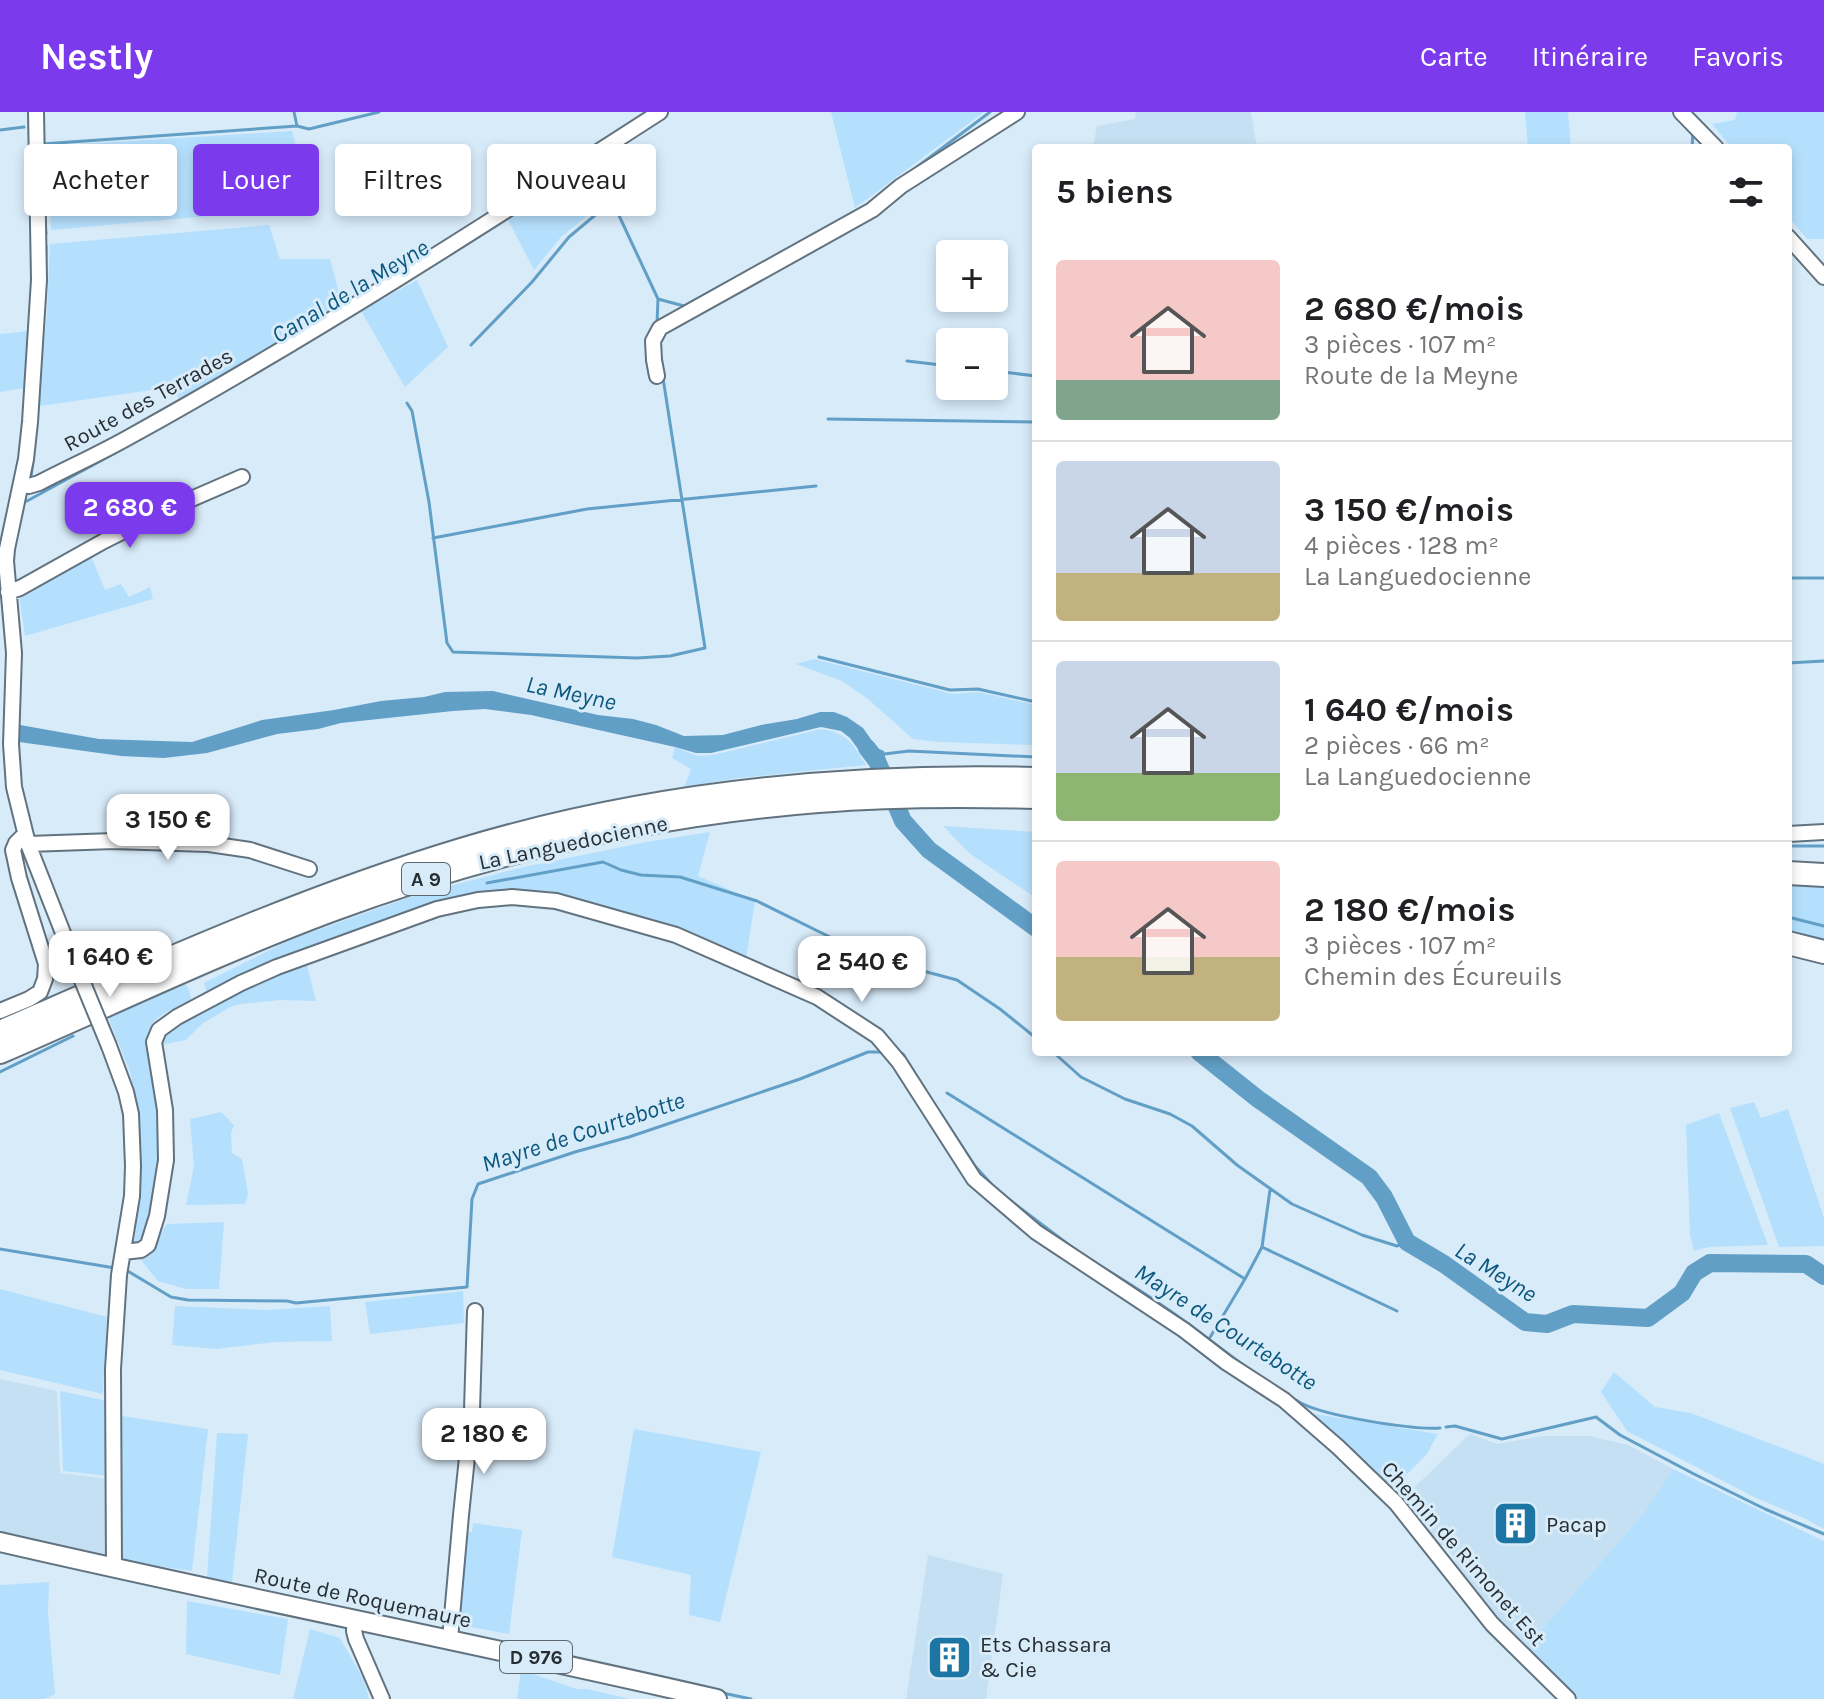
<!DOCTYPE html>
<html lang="fr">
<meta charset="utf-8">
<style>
:root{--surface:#fff;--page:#f2f2f2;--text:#202124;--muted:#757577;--line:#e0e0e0;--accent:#7c3aed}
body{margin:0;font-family:Karla,sans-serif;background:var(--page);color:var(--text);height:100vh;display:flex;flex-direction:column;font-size:30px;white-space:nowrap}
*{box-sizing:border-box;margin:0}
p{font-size:26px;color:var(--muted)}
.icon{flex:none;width:44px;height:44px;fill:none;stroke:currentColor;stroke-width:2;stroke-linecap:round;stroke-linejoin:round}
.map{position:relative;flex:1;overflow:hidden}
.drawer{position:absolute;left:1032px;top:32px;width:760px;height:912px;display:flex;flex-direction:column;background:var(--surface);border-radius:8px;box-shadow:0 4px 12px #0003}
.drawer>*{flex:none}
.banner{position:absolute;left:24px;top:32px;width:760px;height:72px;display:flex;gap:16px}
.tools{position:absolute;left:936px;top:128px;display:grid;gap:16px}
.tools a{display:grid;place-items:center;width:72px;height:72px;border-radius:8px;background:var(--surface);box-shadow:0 4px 12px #0003;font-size:40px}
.price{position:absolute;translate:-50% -68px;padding:0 18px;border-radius:16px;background:#fff;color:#222;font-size:26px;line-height:52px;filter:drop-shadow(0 2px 4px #0008)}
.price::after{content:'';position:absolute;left:50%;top:48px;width:24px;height:18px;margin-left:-12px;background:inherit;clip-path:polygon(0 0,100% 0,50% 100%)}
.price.selected{background:var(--accent);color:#fff}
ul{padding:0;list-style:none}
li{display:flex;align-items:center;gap:24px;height:200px;padding:0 24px}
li+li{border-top:2px solid var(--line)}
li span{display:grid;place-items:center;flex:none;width:224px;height:160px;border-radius:8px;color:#555}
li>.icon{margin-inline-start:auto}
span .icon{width:96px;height:96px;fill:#fffc;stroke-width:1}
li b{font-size:34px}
h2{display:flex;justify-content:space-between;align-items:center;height:96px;padding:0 24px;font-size:34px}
.chip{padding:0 28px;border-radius:8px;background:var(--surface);box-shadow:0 4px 12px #0003;font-size:28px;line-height:72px}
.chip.selected{background:var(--accent);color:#fff}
header{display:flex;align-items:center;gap:48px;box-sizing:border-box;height:112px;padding:0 40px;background:var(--accent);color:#fff}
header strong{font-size:38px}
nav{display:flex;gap:44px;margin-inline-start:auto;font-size:28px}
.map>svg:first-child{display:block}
.built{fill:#c5e0f2}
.green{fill:#b5e0fd}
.water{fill:#629fc6}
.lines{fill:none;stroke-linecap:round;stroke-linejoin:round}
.stream{stroke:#629fc6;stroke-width:3}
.river{stroke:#629fc6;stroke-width:18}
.minor-casing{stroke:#62737f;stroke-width:18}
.major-casing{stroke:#62737f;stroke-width:22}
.highway-casing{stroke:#62737f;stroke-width:26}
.minor{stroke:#fff;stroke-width:14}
.major{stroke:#fff;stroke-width:18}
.highway{stroke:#fff;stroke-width:22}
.minor-bridge-casing{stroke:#62737f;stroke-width:18;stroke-linecap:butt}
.minor-bridge{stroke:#fff;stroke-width:14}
.labels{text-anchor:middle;stroke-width:6;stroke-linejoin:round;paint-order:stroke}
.shield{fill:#d8ebf9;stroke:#5c676e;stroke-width:2}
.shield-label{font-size:20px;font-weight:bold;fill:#272e33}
.street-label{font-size:22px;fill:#272e33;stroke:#d8ebf9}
.poi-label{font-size:22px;fill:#272e33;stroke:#d8ebf9;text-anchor:start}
.water-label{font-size:24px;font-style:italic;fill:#0b587f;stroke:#d8ebf9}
</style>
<header>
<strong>Nestly</strong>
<nav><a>Carte</a><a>Itinéraire</a><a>Favoris</a></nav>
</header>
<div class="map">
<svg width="1824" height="1587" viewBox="0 0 1824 1587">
<rect width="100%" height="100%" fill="#d8ebf9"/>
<path class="built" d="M1136,0H1251L1257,36H1093L1097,14L1135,7Z
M0,1267L57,1279L60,1361L108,1367L107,1448L0,1423Z
M1470,1322L1497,1332L1543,1324H1589L1628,1333L1673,1357L1643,1402L1524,1538L1458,1463L1454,1445L1445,1433H1437L1400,1389Z
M928,1443L1003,1462L986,1587H906Z"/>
<path class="green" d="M831,0H984L855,96Z
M1525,0H1568L1571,36H1528Z
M1737,0H1824V127H1807L1788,104V36H1732L1712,12L1735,8Z
M292,19L300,49L258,56L265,99L51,118L46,34Z
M595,77L605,89L561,125L534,158L508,108L548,83Z
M269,113L280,147H330L343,196L180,290L173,275L40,294L39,282L47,200L50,132Z
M417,168L448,235L405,275L361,199Z
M28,219L25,276L0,280V222Z
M91,444L105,478L121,472L129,485L150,475L153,487L25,524L19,484L24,479L85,445Z
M814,547L953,582L979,580L1036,593V633L938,630L913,627L868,587L842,569L796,552Z
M821,617C848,621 852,631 866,653L739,666L684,675L691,657L672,646L675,635L697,644L713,643Z
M943,714L1036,720V786L969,741Z
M710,720L698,764L755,789L746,847L653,809L553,782L523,779L437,790L301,839L207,881L204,871L292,827L422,781L524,755L646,730Z
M1788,772L1824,775V829L1788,821Z
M306,849L316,889L281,888L241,892L230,895L202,912L186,928L160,933L168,917L222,885Z
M186,872L189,878L191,887C178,895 157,902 150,915C141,932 152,959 156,976C167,1032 158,1077 143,1131L134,1130L140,1057L137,995L130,960L108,905Z
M1754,990L1761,1006L1788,997L1824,1106V1134L1779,1135L1730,996Z
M221,1000L234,1013L231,1021L232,1041L242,1047L248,1081L245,1092L186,1093L194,1054L190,1007Z
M1719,1001L1768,1133L1709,1135L1694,1139L1690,1123L1686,1013Z
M224,1110L219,1177H186L158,1169L141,1148C159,1135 155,1129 167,1112Z
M0,1177L107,1205L103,1282L0,1258Z
M463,1179L464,1211L370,1222L365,1190Z
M175,1194L266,1198L330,1194L332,1229L276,1230L216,1237L172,1233Z
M1614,1260L1655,1295L1691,1301L1824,1352V1417L1806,1407L1754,1385L1627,1319L1601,1280Z
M60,1279L108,1289L109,1364L63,1359Z
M1303,1300L1438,1322L1426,1343L1391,1378Z
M122,1304L208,1317L192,1459L127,1450L121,1443Z
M634,1317L761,1340L720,1510L689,1503L691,1463L612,1445Z
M217,1321L248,1322L232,1470L207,1465Z
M1673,1357L1824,1429V1587H1575L1524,1538L1643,1402Z
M473,1411L522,1418L509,1522L453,1512L465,1420H472Z
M49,1470L48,1501L55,1582L45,1587H0V1473Z
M187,1489L288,1507L280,1563L186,1542Z
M310,1517L340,1526L364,1568L369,1587H293Z
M521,1558L577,1577H587L630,1587H517Z"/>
<path class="water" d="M493,579L598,603L633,607L656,613L684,624L723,623L761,613L797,607L820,600H834L847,605L863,616L877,636L884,639L887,655H871L850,626L841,619L821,615L711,641H696L675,635L531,603L485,597L453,599L341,611L318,617L277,622L207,641L164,646L121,644L19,630L20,613L99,627L192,630L262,608L334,598L381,589L424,585L445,580Z"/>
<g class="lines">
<path class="stream" d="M1700,10L1717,28
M297,14L309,17L379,0
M0,18L24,15
M42,32L297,14L294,0
M1692,36L1693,20
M913,58L990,0
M548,80L595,74L604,83
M615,95L658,187L684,194L726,171
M45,110L46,122
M45,177L46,134
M657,211L658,187
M471,233L532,170L569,125L600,99
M907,249L950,254
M994,259L1036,264
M407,291L412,299L429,390L447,531L453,540L637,546L670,544L705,536L663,266
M828,307L1036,310
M31,365L33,349
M27,389L115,341
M433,426L587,397L816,374
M1788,466H1824
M819,545L950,578L978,577L1036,590
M1788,551L1824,549
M884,642L909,639L1036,645
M1788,734H1824
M487,771L603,750L621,758L641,763L680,765L757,789L844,832L893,851L957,868L1000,897L1036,926
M1788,805L1824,814
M898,940L903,942L934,992
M1053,940L1081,965L1125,987L1170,1002L1192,1014L1237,1053L1292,1092L1362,1123L1397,1134L1407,1130
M0,960L73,924
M947,981L1245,1167
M941,1002L975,1054L995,1076
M1007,1086L1081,1142
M1262,1135L1397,1199
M0,1137L115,1156
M1087,1146C1123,1167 1157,1189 1190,1213C1226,1240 1262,1269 1301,1291C1325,1304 1412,1318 1440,1316
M126,1158L171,1185L188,1188L287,1189L296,1191L467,1175L472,1087L478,1072L575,1040L629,1025L800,967L868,940H882
M1209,1227L1245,1167L1262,1135L1270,1078
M1446,1315L1455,1314L1502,1327L1596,1305L1620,1323L1694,1362L1765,1397L1824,1422
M153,1455L212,1468
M226,1489L293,1504
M723,1581L751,1587"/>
<path class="river" d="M867,636L877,649L903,709L929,738L1036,816
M1199,940L1258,987L1369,1065L1384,1085L1407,1130L1444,1152L1525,1210L1547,1212L1573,1202L1648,1206L1682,1181L1694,1161L1710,1151L1806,1152L1824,1164"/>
<defs>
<path id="minor" d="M36,0L39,168L30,310L26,347L7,437L6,449L14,541L11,632L14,675L28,732L76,854
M1681,0L1716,36
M1788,125L1824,165
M657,264L654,248L653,229L660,216L872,98L901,74L1017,0
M21,373L29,374L39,371C70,355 101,341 131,324C312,224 486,112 660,0
M8,480L20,476L104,429L164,399L242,365
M1788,722L1824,720
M28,732L114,729L209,732L250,738L309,757
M0,899L29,887L40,880L45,867L46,852L19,766L13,738L16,731L24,723
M109,934L126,980L131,1002L133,1054L132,1084L119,1163L113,1257L114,1456
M123,1140L141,1138L148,1133L157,1104L166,1048L165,998L154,930L159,918L177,905L241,871L277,855L437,797L478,788L512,785L556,789L676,823L817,885L877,924L899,950L974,1067L1036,1120L1184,1218L1227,1251L1284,1288L1338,1335L1396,1391L1492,1512L1568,1587
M355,1507L354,1519L356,1527L382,1587
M450,1527L461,1403L472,1298L475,1199"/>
<path id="major" d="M0,1430C238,1485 479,1532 717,1587"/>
<path id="highway" d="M1788,761L1824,763
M1788,831L1824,840
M0,920C152,854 302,786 461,738C646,682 843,662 1036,667
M0,940C109,893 217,841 329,799C485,741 652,702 818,689C891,683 963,683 1036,685"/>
</defs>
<use href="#minor" class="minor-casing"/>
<use href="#major" class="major-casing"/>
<use href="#highway" class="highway-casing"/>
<use href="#minor" class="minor"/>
<use href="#major" class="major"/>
<use href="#highway" class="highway"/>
<defs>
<path id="minor-bridge" d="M76,854L109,934"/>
</defs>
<use href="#minor-bridge" class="minor-bridge-casing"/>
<use href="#minor-bridge" class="minor-bridge"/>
</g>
<defs>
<symbol id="building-square" viewBox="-11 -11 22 22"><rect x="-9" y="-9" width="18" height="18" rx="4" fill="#1d75a4" stroke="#d8ebf9"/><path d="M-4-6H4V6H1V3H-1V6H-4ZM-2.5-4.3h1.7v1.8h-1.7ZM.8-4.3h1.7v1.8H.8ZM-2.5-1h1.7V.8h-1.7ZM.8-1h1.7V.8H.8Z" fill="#fff"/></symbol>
</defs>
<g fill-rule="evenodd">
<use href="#building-square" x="1490" y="1386" width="51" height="51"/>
<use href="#building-square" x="924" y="1520" width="51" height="51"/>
</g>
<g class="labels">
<g class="shield">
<rect x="402" y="751" width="48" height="32" rx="6"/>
<rect x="500" y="1529" width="72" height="32" rx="6"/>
</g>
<g class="shield-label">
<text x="426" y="774">A 9</text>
<text x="536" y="1552">D 976</text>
</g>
<g class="street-label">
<text transform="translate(148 287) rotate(-29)" y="8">Route des Terrades</text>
<text transform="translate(573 730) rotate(-12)" y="8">La Languedocienne</text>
<text transform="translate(1464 1441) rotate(49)" y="8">Chemin de Rimonet Est</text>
<text transform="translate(363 1485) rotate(12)" y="8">Route de Roquemaure</text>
</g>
<g class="poi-label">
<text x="1546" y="1420">Pacap</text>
<text x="980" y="1540">Ets Chassara<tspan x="980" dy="25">&amp; Cie</tspan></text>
</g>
<g class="water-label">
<text transform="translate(350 179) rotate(-31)" y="8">Canal de la Meyne</text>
<text transform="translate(571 581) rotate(12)" y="8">La Meyne</text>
<text transform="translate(583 1020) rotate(-18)" y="8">Mayre de Courtebotte</text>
<text transform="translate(1496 1160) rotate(32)" y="8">La Meyne</text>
<text transform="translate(1226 1215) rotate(33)" y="8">Mayre de Courtebotte</text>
</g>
</g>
</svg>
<div class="tools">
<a>+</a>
<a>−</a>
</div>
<b class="price selected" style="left:130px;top:438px">2 680 €</b>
<b class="price" style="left:168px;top:750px">3 150 €</b>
<b class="price" style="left:110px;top:887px">1 640 €</b>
<b class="price" style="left:862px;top:892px">2 540 €</b>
<b class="price" style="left:484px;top:1364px">2 180 €</b>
<div class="banner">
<a class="chip">Acheter</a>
<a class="chip selected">Louer</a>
<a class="chip">Filtres</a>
<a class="chip">Nouveau</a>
</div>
<section class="drawer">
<h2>5 biens<svg class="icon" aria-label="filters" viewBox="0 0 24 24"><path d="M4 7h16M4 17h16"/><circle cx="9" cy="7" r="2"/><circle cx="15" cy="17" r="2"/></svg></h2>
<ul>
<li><span style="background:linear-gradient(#f6c9c9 75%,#7fa58c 0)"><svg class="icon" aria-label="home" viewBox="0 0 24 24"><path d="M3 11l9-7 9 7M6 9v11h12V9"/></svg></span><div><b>2 680 €/mois</b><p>3 pièces · 107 m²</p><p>Route de la Meyne</p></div></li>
<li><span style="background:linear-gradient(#c9d6e8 70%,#c2b280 0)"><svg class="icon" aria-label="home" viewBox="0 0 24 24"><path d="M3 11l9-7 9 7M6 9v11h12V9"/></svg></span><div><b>3 150 €/mois</b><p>4 pièces · 128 m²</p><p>La Languedocienne</p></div></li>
<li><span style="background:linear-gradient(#c9d6e8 70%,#8fb573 0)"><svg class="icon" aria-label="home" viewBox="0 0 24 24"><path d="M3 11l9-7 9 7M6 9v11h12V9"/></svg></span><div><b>1 640 €/mois</b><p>2 pièces · 66 m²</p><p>La Languedocienne</p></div></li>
<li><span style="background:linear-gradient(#f6c9c9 60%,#c2b280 0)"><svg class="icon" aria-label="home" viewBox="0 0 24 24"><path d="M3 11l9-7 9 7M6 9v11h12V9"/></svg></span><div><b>2 180 €/mois</b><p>3 pièces · 107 m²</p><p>Chemin des Écureuils</p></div></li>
</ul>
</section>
</div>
